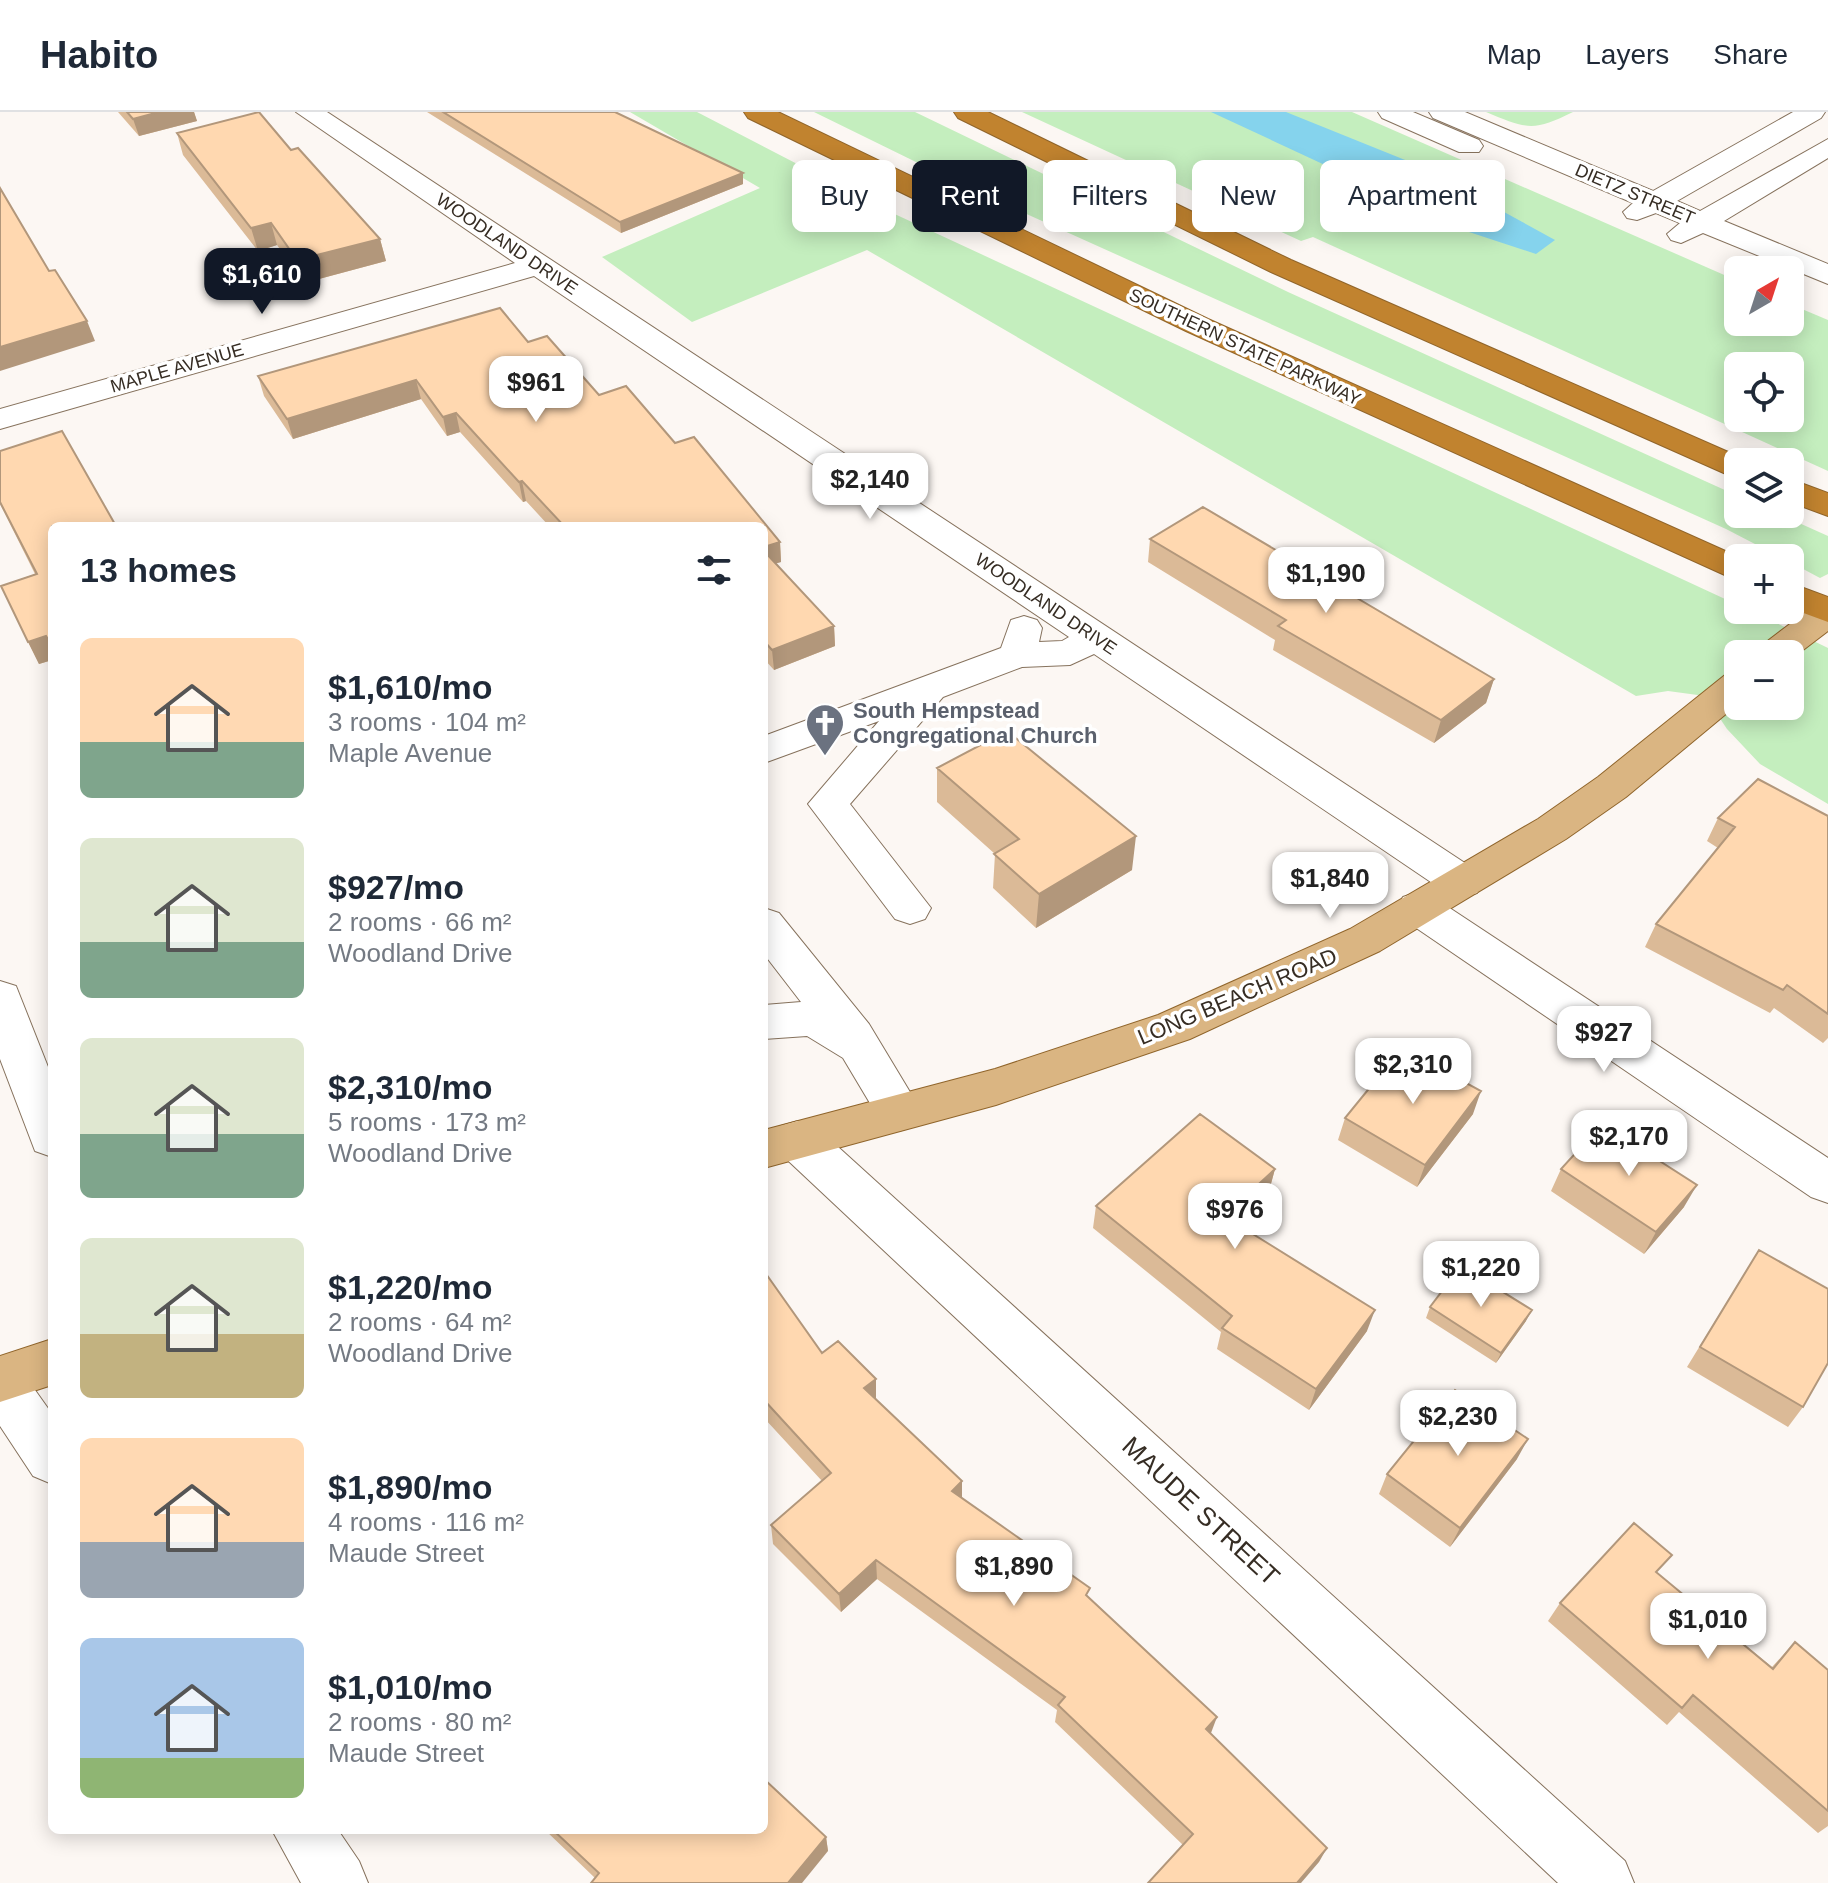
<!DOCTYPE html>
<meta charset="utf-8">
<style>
:root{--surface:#fff;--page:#f2f2f3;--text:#1f2937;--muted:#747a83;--line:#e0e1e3;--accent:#111827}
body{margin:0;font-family:Helvetica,sans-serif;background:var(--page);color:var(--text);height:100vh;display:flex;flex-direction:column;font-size:30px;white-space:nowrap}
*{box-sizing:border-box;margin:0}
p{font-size:26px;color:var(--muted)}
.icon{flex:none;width:44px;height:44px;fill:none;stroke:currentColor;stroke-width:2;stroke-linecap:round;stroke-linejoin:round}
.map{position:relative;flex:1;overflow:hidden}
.panel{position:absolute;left:48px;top:410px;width:720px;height:1312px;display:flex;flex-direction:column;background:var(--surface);border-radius:12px;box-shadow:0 4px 20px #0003}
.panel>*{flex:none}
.banner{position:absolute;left:792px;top:48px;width:760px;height:72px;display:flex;gap:16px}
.needle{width:52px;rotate:39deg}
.tools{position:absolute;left:1724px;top:144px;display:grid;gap:16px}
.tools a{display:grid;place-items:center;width:80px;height:80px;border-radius:12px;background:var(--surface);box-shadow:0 4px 20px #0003;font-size:40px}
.price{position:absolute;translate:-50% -68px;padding:0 18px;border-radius:16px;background:#fff;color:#222;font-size:26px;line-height:52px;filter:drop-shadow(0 2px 4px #0008)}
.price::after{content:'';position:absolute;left:50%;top:48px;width:24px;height:18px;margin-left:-12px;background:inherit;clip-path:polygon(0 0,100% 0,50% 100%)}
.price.on{background:var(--accent);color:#fff}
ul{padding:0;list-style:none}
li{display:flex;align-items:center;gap:24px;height:200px;padding:0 32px}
li span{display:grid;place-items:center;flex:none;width:224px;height:160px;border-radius:12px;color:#555}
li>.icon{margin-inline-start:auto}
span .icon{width:96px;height:96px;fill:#fffc;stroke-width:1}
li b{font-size:34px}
h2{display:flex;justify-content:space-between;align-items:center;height:96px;padding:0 32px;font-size:34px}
.tag{padding:0 28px;border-radius:12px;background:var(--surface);box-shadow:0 4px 20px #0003;font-size:28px;line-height:72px}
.tag.on{background:var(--accent);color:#fff}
header{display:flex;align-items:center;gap:48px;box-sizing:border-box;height:112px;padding:0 40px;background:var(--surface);border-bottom:2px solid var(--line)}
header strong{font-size:38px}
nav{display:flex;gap:44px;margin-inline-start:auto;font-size:28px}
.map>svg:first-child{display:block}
.green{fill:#c4eebe;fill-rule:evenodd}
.water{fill:#85d3ed}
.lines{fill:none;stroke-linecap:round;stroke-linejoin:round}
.minor-casing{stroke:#86725d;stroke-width:2}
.major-casing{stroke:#90652b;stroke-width:2}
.highway-casing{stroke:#90652b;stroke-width:2}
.minor{fill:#fff;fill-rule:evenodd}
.major{fill:#dab582;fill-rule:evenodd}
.highway{fill:#c1832f;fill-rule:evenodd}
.wall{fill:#dbba97}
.shaded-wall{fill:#b2977b}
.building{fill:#ffd8b0;stroke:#b2977b;stroke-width:2}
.labels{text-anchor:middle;stroke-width:7;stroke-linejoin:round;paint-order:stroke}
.far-street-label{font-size:18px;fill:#362d24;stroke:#fff}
.worship-label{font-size:22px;font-weight:bold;fill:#5b616d;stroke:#fff;text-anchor:start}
.street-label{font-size:22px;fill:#362d24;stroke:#fff}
.near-street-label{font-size:26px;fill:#362d24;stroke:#fff}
</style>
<header>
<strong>Habito</strong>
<nav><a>Map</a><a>Layers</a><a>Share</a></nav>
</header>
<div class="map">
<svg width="1828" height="1771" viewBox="0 0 1828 1771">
<rect width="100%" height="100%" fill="#fcf7f3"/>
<path class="green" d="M630,0H697L886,98L1738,493V498H1750L1828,536V692L1760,652L1727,617L1705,584L1668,579L1636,584L867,138L692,210L602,145L760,76ZM1738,542H1790V594H1738Z
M814,0H915L1288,180L1738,384V402H1779L1828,424V462L1820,466L1790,450V446H1782L1726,417L971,77Z
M1022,0H1352L1738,169V210H1790V192L1828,208V359L1313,125L1301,129ZM1738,254H1790V306H1738Z
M1486,0H1573C1533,20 1527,17 1486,0Z"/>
<path class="water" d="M1211,0H1286L1420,54L1555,128L1536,142L1469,120Z"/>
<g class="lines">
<defs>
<path id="minor" d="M296,0H327L1477,759L1483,770L1477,781L1462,785L1447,781L1094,542L1070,553L1022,555L943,585L850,692L931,796L925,807L910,812L895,807L808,692L879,609L764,651V624L1001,536L1011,508L1024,504L1037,508L1042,516L1039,530L1062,529L1069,525L534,164L0,317V297L515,151Z
M1378,0H1413L1479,28L1483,34L1479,40H1459L1382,6Z
M1429,0H1465L1653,79L1793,0H1825L1821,6L1677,89L1700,99L1828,27V46L1724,109L1828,152V172L1703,121L1681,131L1671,128L1667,122L1680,111L1656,101L1637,108L1627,106L1623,100L1633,91L1433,6Z
M1418,780L1433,785L1828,1046V1091L1811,1085L1403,807L1397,796L1403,785Z
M764,796L779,801L869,912L922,1000L915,1013L899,1019L883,1013L843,946L807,924L764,927V893L801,890L764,842Z
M0,869L16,874L52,965V1045L35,1039L0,947Z
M798,1009L815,1014L1625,1749L1634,1771H1558L781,1042L775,1028L781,1014Z
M0,1247L18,1254L52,1302V1372L33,1364L0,1314Z
M272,1718H338L359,1749L368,1771H301Z"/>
<path id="major" d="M1828,490V519L1790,548V542H1755L1761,534L1815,493Z
M1738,560V592L1626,685L1566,727L1380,839L1190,927L996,993L764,1056V1018L995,957L1158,903L1350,817L1538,707L1598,665L1725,563Z
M52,1227V1273L0,1290V1244Z"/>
<path id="highway" d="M744,0H778L1208,207L1741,446H1738V469L1186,219L748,6Z
M954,0H988L1291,148L1751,350H1738V365L1726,362L1271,160L958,6Z
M1790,367L1828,381V404L1790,390Z
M1790,471L1828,485V510L1790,496Z"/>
</defs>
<use href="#minor" class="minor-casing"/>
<use href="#major" class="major-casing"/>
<use href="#highway" class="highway-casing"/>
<use href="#minor" class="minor"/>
<use href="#major" class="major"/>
<use href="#highway" class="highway"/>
</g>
<path class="wall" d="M118,0H194L197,9L139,24Z
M427,0H615L743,61V72L621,121Z
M177,21L380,127L386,149L304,171L277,133L258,139L183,43Z
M500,196L528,230L547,224L599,283L626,274L675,331L694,325L780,430L781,450L775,451L834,514L835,534L774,558L764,547V414H549L526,389L523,390L460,320L447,324L421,287L293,327L264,284L258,264Z
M0,339L52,414V548L39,552L1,474L35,462L0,392Z
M1150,427L1494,567L1486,591L1434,631L1273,538L1275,528L1148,450Z
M937,656L1132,758L1036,816L993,776L995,742L937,690Z
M1828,704V926L1823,931L1774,896L1770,901L1645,835L1656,812L1718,736L1707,729L1718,706Z
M1473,1002L1417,1075L1338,1028L1345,1006Z
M1275,1057L1269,1079L1235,1111L1367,1219L1309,1298L1217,1237L1221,1220L1093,1116L1096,1094Z
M1561,1057L1684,1095L1644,1142L1551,1079Z
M1758,1139L1803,1295L1788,1315L1687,1255Z
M764,1159L822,1241L876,1288L962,1386L1088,1485L1211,1622L1319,1750L1183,1733L1055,1610L1057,1598L877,1467L841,1500L773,1432L771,1413L822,1369L764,1306Z
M1430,1195L1526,1209L1496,1251L1426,1206Z
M1517,1347L1450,1435L1379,1382L1387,1362Z
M1658,1462L1772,1555L1795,1530L1828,1558V1714L1818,1721L1679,1600L1667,1613L1548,1509L1560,1491Z
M545,1718H764L826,1725L828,1739L595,1766Z"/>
<path class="shaded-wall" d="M159,0H194L197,9L139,24L133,7Z
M743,61V72L621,121L620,110Z
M271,111L277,133L258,139L251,116Z
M380,127L386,149L304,171L297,148Z
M87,209L95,229L0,259V235Z
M416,268L421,287L293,327L287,307Z
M456,301L460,320L447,324L443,305Z
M522,369L526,389L523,390L519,370Z
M780,430L781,450L764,455V435Z
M834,514L835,534L774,558L772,538Z
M46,524L52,537V548L39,552L28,530Z
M1494,567L1486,591L1434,631L1441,608Z
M1136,724L1132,758L1036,816L1039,782Z
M1481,979L1473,1002L1417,1075L1425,1053Z
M1275,1057L1269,1079L1219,1125L1224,1104Z
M1697,1073L1684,1095L1644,1142L1656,1120Z
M1375,1198L1367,1219L1309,1298L1316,1277Z
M1532,1198L1526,1209L1496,1251L1501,1241Z
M876,1267V1287L864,1276Z
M1528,1327L1517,1347L1450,1435L1460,1416Z
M962,1369V1389L952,1379Z
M876,1448L877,1467L841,1500L839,1482Z
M1217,1605L1211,1621L1200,1633L1206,1617Z
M826,1725L828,1739L802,1771H788Z
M1327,1736L1319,1750L1301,1771H1297Z"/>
<path class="building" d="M127,0H159L133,7Z
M259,0L291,38L298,36L380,127L297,148L271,111L251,116L177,21Z
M443,0H615L743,61L620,110Z
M0,76L49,159L55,158L87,209L0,235Z
M500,196L528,230L547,224L599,283L626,274L675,331L694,325L780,430L764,435V414H564L522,369L519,370L456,301L443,305L416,268L287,307L258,264Z
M62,319L116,414H52V534L46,524L28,530L1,474L37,462L0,390V339Z
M1203,395L1494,567L1441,608L1278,514L1286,508L1150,427Z
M764,439L834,514L772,538L764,529Z
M1007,619L1136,724L1039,782L994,742L1019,727L937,656Z
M1758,667L1828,704V902L1787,873L1783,878L1656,812L1735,715L1718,706Z
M1402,936L1481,979L1425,1053L1345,1006Z
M1200,1002L1275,1057L1224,1104L1375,1198L1316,1277L1222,1216L1232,1204L1096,1094Z
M1602,1012L1697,1073L1656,1120L1561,1057Z
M1759,1138L1828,1177V1251L1803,1295L1700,1235Z
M1461,1154L1532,1198L1501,1241L1430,1195Z
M764,1159L822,1241L838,1229L876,1267L864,1276L962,1369L952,1379L1090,1476L1086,1483L1217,1605L1206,1617L1327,1736L1297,1771H1148L1193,1722L1058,1593L1065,1585L876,1448L839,1482L771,1413L831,1361L764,1288Z
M1455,1278L1528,1327L1460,1416L1387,1362Z
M1634,1411L1672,1443L1656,1460L1773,1557L1795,1530L1828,1558V1699L1693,1583L1682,1596L1560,1491Z
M764,1667L826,1725L788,1771H591L599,1761L553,1718H764Z"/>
<defs>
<symbol id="church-pin" viewBox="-11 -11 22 30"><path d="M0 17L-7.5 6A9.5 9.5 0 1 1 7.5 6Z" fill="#6b7280" stroke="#fff"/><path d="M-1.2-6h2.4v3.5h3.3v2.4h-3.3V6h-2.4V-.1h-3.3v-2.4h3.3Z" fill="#fff"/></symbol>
</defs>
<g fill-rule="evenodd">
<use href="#church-pin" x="803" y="589" width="44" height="60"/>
</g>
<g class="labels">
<g class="far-street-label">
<text transform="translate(1635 82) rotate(23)" y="6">DIETZ STREET</text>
<text transform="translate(507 132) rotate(34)" y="6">WOODLAND DRIVE</text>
<text transform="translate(1245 235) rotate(25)" y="6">SOUTHERN STATE PARKWAY</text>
<text transform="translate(177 256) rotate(-16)" y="6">MAPLE AVENUE</text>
<text transform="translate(1046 492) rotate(34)" y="6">WOODLAND DRIVE</text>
</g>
<g class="worship-label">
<text x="853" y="606">South Hempstead<tspan x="853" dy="25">Congregational Church</tspan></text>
</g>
<g class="street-label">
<text transform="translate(1237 884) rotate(-23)" y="8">LONG BEACH ROAD</text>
</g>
<g class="near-street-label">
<text transform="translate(1201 1399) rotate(43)" y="9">MAUDE STREET</text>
</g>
</g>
</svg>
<div class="tools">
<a><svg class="needle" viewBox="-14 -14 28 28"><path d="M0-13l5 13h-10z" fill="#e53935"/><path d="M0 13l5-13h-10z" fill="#747a83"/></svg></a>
<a><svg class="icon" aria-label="locate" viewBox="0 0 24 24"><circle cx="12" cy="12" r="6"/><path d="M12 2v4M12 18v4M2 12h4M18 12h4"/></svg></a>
<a><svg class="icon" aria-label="layers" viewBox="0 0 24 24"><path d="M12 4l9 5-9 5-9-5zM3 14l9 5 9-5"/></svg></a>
<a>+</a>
<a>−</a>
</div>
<b class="price on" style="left:262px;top:204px">$1,610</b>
<b class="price" style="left:536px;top:312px">$961</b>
<b class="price" style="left:870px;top:409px">$2,140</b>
<b class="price" style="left:1326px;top:503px">$1,190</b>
<b class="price" style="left:1330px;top:808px">$1,840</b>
<b class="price" style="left:1604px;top:962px">$927</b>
<b class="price" style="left:1413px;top:994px">$2,310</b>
<b class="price" style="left:1629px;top:1066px">$2,170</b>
<b class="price" style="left:1235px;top:1139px">$976</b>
<b class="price" style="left:1481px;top:1197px">$1,220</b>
<b class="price" style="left:1458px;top:1346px">$2,230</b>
<b class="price" style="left:1014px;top:1496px">$1,890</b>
<b class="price" style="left:1708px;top:1549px">$1,010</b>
<div class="banner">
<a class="tag">Buy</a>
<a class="tag on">Rent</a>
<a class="tag">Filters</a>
<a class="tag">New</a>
<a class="tag">Apartment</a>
</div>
<section class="panel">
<h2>13 homes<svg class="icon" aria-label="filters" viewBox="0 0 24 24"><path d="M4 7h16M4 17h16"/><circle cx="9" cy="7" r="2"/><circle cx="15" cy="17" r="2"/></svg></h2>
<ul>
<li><span style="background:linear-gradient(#ffd9b3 65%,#7fa58c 0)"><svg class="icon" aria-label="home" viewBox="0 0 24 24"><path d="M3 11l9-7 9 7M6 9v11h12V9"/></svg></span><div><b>$1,610/mo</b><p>3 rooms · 104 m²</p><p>Maple Avenue</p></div></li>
<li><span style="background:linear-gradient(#dfe7d0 65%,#7fa58c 0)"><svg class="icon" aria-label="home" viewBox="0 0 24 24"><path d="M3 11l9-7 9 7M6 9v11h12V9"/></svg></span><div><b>$927/mo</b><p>2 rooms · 66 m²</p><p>Woodland Drive</p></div></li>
<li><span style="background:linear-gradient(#dfe7d0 60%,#7fa58c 0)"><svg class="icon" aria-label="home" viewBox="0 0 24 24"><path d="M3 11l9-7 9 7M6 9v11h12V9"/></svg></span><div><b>$2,310/mo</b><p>5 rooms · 173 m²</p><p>Woodland Drive</p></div></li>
<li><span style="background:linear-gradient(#dfe7d0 60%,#c2b280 0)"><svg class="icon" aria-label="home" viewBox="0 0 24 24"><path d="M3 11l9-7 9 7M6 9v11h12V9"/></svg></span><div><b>$1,220/mo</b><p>2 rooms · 64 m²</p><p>Woodland Drive</p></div></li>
<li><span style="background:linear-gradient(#ffd9b3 65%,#9aa5b1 0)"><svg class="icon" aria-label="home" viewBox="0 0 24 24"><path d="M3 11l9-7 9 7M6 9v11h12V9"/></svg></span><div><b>$1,890/mo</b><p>4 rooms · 116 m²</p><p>Maude Street</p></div></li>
<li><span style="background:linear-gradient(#a9c7e8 75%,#8fb573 0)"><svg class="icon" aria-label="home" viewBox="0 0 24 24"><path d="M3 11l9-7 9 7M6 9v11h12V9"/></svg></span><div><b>$1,010/mo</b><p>2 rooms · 80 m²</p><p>Maude Street</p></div></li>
</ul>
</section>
</div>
